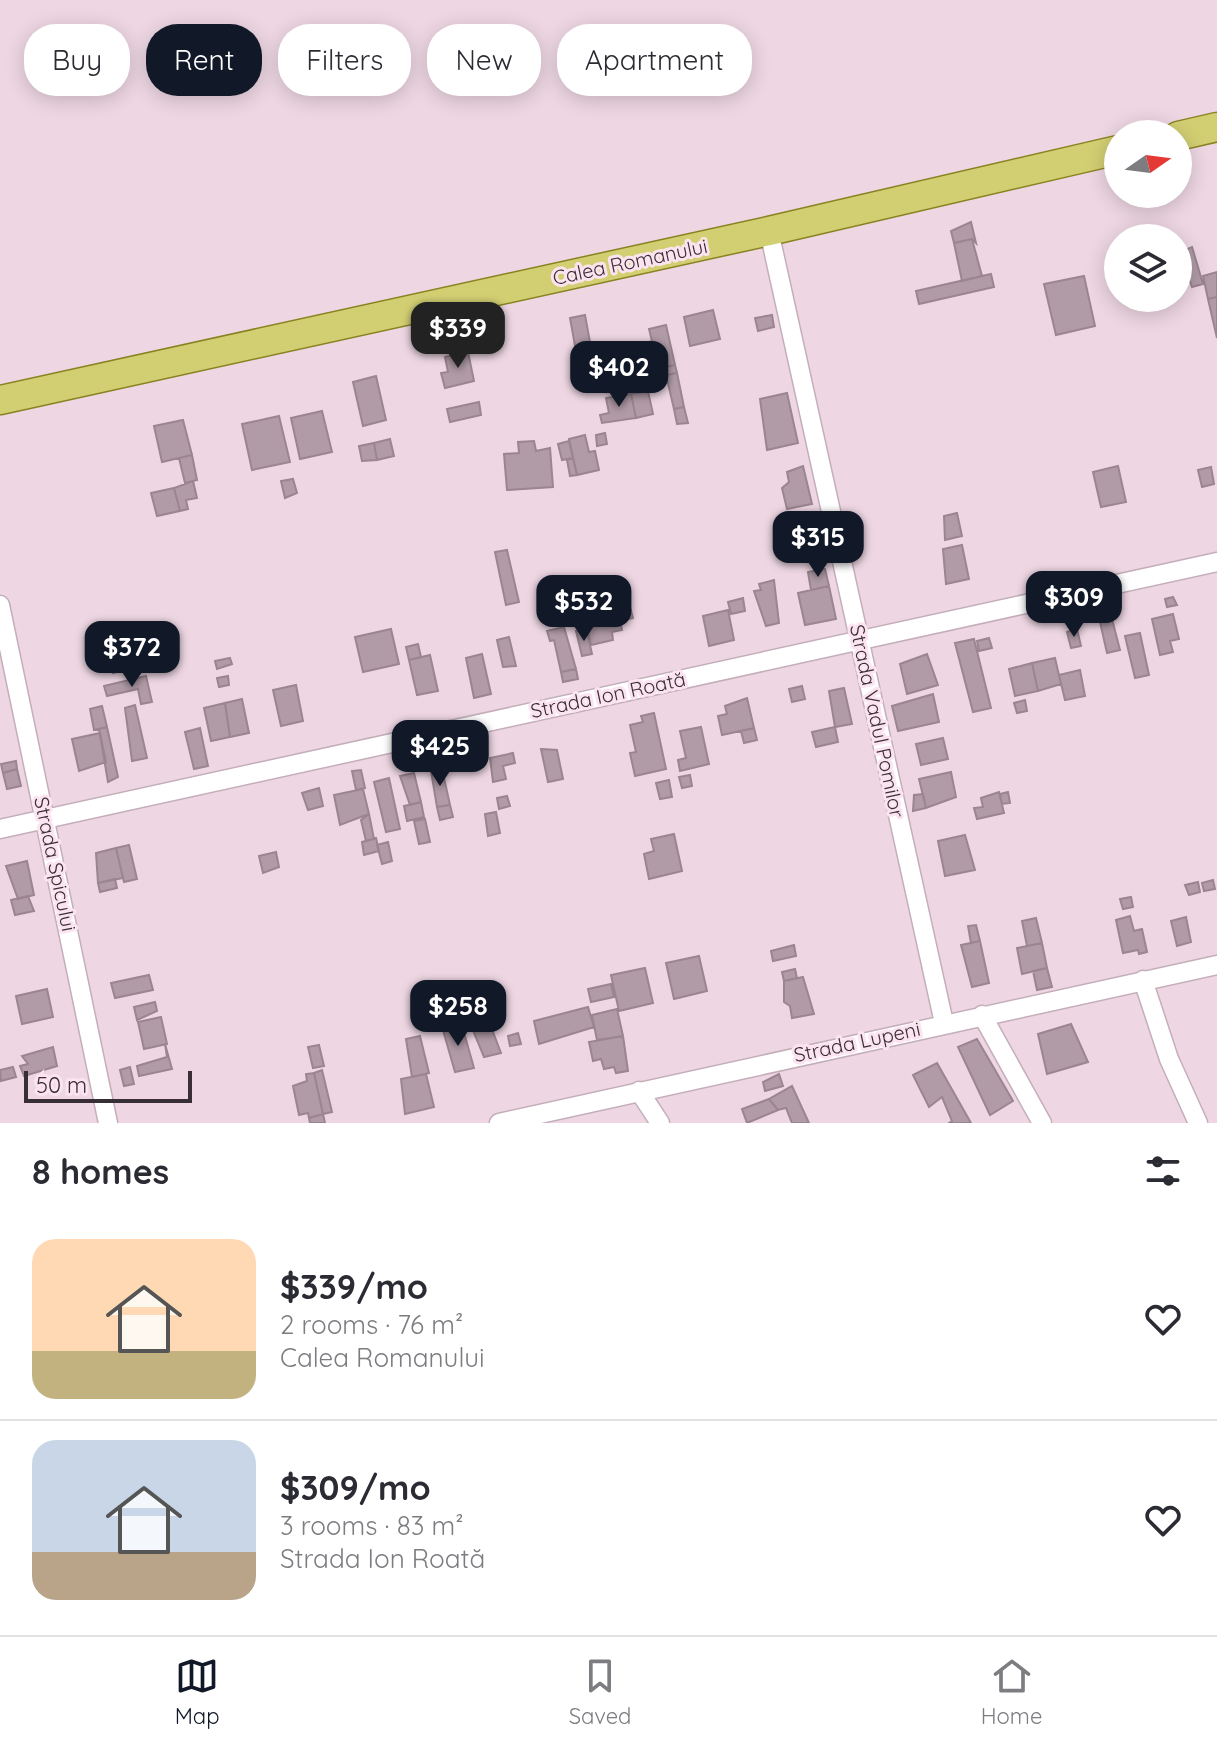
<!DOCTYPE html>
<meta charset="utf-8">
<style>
:root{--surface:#fff;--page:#f7f7f7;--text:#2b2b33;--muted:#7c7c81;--line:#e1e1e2;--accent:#111827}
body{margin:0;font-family:Quicksand,sans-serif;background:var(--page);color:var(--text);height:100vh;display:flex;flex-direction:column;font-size:30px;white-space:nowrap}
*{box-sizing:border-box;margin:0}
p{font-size:26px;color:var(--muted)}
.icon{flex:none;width:44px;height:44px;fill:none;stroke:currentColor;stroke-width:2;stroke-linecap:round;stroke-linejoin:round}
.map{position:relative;height:1123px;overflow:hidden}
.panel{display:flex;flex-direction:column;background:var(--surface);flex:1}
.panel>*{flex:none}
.top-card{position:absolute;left:24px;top:24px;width:800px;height:72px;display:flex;gap:16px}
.needle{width:52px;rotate:76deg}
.tools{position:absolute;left:1104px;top:120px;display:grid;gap:16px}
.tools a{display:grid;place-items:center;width:88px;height:88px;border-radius:50%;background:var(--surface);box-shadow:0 4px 20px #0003;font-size:40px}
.scale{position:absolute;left:24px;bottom:20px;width:168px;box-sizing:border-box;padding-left:8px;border:4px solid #382f34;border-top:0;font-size:22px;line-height:28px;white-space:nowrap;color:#382f34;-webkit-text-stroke:6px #fbe4f0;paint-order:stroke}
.price{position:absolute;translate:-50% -68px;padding:0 18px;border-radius:16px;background:var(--accent);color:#fff;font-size:26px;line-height:52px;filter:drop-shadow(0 2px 4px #0008)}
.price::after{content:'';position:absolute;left:50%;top:48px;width:24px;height:18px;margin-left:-12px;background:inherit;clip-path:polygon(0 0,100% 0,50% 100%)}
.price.current{background:#222;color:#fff}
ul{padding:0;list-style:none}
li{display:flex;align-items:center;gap:24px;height:200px;padding:0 32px}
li+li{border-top:2px solid var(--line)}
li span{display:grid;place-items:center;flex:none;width:224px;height:160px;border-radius:24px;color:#555}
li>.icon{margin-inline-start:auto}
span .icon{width:96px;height:96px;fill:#fffc;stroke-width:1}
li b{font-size:34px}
h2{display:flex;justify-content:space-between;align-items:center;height:96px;padding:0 32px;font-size:34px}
.chip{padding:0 28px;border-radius:32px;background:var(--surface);box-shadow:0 4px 20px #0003;font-size:28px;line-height:72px}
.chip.current{background:var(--accent);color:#fff}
.dock{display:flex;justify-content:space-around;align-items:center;height:112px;border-top:2px solid var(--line);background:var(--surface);font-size:22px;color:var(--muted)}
.dock a{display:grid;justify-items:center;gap:4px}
.dock .current{color:var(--accent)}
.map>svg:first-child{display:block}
.building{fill:#b19ba7;stroke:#9a8590;stroke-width:2}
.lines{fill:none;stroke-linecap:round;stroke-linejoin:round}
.street-casing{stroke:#c4aeba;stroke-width:21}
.primary-casing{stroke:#898220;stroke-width:31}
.street{stroke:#fff;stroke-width:18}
.primary{stroke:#d2cf73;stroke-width:28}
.labels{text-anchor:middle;stroke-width:6;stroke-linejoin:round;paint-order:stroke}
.street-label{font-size:20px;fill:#382f34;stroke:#fbe4f0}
</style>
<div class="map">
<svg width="1217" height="1123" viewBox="0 0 1217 1123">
<rect width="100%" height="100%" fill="#eed7e3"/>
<path class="building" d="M971,222L976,243L972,239L954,243L951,231Z
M972,239L982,276L962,281L954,243Z
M1192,247L1203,284L1192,287L1180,252Z
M1217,272V297L1208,299L1203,276Z
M991,274L994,287L919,304L916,291Z
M1084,276L1095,326L1056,335L1044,284Z
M1217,297V338L1208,299Z
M713,310L720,339L690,346L684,317Z
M585,315L597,380L581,379L570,318Z
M772,315L774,327L758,331L755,318Z
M666,325L675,365L652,370L646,343L652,341L649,329Z
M468,352L474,381L445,388L441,373L448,372L445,357Z
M675,365L677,373L666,375L664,367Z
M677,373L684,407L674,409L666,375Z
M376,376L386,420L363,426L353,382Z
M648,391L653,414L636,418L631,394Z
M787,393L798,443L767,450L760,399Z
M631,394L636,418L602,423L600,415L609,413L606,398Z
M479,402L481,415L450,422L447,409Z
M684,407L688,423L677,424L674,409Z
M322,411L332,452L300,459L291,418Z
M279,416L290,462L252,470L242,424Z
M183,420L192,455L162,462L154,426Z
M605,433L607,444L597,446L596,435Z
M585,435L589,452L595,451L599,470L577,475L569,439Z
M390,439L394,456L377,460L374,443Z
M534,441L536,451L550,448L553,487L507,490L504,454L519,453L518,442Z
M569,441L573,458L562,460L558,444Z
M374,443L377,460L362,461L359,446Z
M192,455L197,480L185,483L179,458Z
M573,458L577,475L570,476L567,460Z
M803,466L812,504L787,509L782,488L789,482L787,472Z
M1118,466L1126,502L1101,507L1093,472Z
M1211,467L1214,484L1202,487L1198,470Z
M293,479L297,493L285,498L281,481Z
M193,481L197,498L186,500L188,509L180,511L174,488Z
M174,488L180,511L157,516L151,493Z
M957,513L962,536L945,540L944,516Z
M805,521L808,535L787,540L784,525Z
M962,545L969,579L946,584L943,549Z
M507,550L519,602L506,605L495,552Z
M825,569L829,586L811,590L808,572Z
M774,580L779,623L766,626L754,591L761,590L759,584Z
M829,586L836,619L805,625L798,593Z
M1173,597L1177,605L1167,607L1165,599Z
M743,598L745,611L731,614L728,602Z
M616,600L622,630L612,632L613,640L591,645L583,612Z
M629,604L633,618L620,621L617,607Z
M728,610L734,640L709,646L703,616Z
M1173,614L1179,639L1170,641L1173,652L1160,655L1152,619Z
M1112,619L1120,650L1107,653L1100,622Z
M564,627L576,669L561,672L554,640L550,641L547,631Z
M391,629L399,664L363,672L355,637Z
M1077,629L1081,646L1071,648L1067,632Z
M576,631H587L592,654L582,656Z
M1140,633L1149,675L1135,678L1125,636Z
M509,637L516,666L503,667L497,640Z
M989,638L992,648L979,651L977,641Z
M974,639L991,708L973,712L955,643Z
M418,644L421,657L409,660L406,647Z
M482,654L491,694L474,698L466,658Z
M927,654L938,685L907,694L900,664Z
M430,655L438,691L417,695L409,660Z
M126,657L129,669L113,673L110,660Z
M230,658L232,664L217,669L215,661Z
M1055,658L1061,684L1038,691L1032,663Z
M1032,663L1038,691L1015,696L1009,669Z
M576,669L578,679L563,682L561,672Z
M1080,670L1085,696L1065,700L1059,675Z
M146,676L152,702L141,704L138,689L107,696L104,686Z
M228,676L229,685L219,687L217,678Z
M296,685L303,721L281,726L273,690Z
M802,686L805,699L792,702L789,689Z
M844,688L852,724L835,727L829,691Z
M933,694L939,722L898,731L892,706Z
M747,698L754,728L722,735L718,716L727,714L725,706Z
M242,699L249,733L230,737L225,703Z
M1025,700L1027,711L1017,713L1014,703Z
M225,703L230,737L211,741L204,708Z
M135,705L147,758L132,761L125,708Z
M102,706L107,727L94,730L90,709Z
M654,713L666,769L635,776L630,753L636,752L630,725L643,722L641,716Z
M107,727L118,777L108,782L99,729Z
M701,727L709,764L680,771L678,760L686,758L680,731Z
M835,727L838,742L816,747L812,732Z
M200,728L208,766L194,769L185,732Z
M754,728L757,740L744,743L741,731Z
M100,733L106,762L79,771L72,739Z
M943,738L948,759L921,765L916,744Z
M541,749L557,750L563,779L548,782Z
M513,753L515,763L503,766L506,779L493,782L490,758Z
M16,761L17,769L3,773L1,764Z
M17,769L21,786L7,789L3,773Z
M442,769L450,805L437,807L431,771Z
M361,770L365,788L356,790L352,771Z
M951,772L956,797L926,808L919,779Z
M414,773L421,802L410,805L400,776Z
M690,775L692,786L682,788L679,777Z
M389,778L400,829L386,832L374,782Z
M669,780L672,797L660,799L656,783Z
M319,788L323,806L308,810L302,793Z
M363,789L369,814L340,825L334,795Z
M999,792L1004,813L977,819L974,808L983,807L981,798Z
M1008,792L1010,803L1002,804L1000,794Z
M923,794L926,808L913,811L914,795Z
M507,796L510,806L499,809L497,798Z
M421,802L424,817L407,821L404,806Z
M450,805L453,817L440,820L437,807Z
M496,812L500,833L488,836L485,814Z
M369,814L374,839L366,841L361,820Z
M425,819L430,842L419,844L414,821Z
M674,834L682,871L649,879L644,854L654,851L651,839Z
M965,835L975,870L945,876L938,841Z
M376,838L379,851L364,855L362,842Z
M388,842L392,861L382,864L377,845Z
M129,845L137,879L124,882L116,848Z
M116,848L123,878L98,883L96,853Z
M276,852L279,867L263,873L259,856Z
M27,861L34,895L18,899L6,866Z
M115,879L117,888L100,892L98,883Z
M1213,880L1215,889L1204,891L1202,883Z
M1198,882L1200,892L1189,895L1185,885Z
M28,896L34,911L15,915L11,900Z
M1131,897L1133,907L1123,909L1120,899Z
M1130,916L1134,931L1142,929L1147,952L1139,954L1138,950L1123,953L1116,920Z
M1186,917L1191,942L1177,946L1171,921Z
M1036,918L1042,943L1027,946L1022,921Z
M976,925L980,941L971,943L968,926Z
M980,941L989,983L972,987L961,945Z
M1042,943L1047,968L1022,974L1017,948Z
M794,945L796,956L773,961L771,951Z
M699,956L707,991L674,999L666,963Z
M645,968L653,1003L619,1011L611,975Z
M1047,968L1052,987L1037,990L1033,971Z
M795,969L797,978L784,981L782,972Z
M149,975L153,990L115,998L111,983Z
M803,977L814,1014L792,1018L790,1006L784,1002V981Z
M611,984L614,997L591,1002L588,989Z
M47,989L53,1017L22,1024L16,996Z
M155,1002L157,1011L137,1020L134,1007Z
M588,1007L594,1027L539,1044L534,1021Z
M617,1009L623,1036L597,1040L592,1015Z
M161,1017L167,1044L144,1049L138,1022Z
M461,1022L474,1068L455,1072L443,1030Z
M490,1024L501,1053L484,1057L472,1028Z
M1071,1024L1088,1062L1047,1074L1038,1034Z
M518,1033L521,1044L510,1046L508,1036Z
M420,1036L429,1073L412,1077L406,1039Z
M623,1036L628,1071L616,1073L614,1067L604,1069L601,1059L593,1061L589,1042Z
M977,1039L1013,1101L990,1115L958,1047Z
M165,1044L172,1069L139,1076L137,1066L167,1057Z
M319,1045L324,1066L313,1068L308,1047Z
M53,1047L57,1066L24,1076L20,1066L28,1064L22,1056Z
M937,1063L971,1123H949L952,1121L942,1097L929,1107L913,1075Z
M13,1067L16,1077L1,1081L0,1070Z
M130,1067L134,1084L124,1086L120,1070Z
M322,1070L332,1112L323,1114L314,1073Z
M314,1073L323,1114L309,1118L308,1113L299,1115L293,1086L307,1081L306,1074Z
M426,1074L434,1107L405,1114L401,1079Z
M779,1074L783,1086L765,1091L763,1082Z
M792,1086L809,1123H792L786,1108L778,1110L769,1099Z
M769,1099L778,1110L747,1123L742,1109Z
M323,1114L325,1123H310L309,1118Z"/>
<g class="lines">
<defs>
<path id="street" d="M769,231L944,1023
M0,605L108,1123
M0,829L1217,562
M1143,980L1169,1059L1198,1123
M982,1015L1042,1123
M639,1091L660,1123
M499,1123L1217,965"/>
<path id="primary" d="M1178,136L1217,127
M0,400L769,231L1118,150"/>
</defs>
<use href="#street" class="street-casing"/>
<use href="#primary" class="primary-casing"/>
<use href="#street" class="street"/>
<use href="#primary" class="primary"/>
</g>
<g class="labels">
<g class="street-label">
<text transform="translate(630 262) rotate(-12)" y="7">Calea Romanului</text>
<text transform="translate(608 695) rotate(-12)" y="7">Strada Ion Roată</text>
<text transform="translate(877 721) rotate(78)" y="7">Strada Vadul Pomilor</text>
<text transform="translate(55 864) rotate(78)" y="7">Strada Spicului</text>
<text transform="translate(857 1042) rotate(-12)" y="7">Strada Lupeni</text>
</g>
</g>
</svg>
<div class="tools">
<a><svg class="needle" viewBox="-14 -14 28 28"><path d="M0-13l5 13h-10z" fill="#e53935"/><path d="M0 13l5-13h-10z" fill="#7c7c81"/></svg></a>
<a><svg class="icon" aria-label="layers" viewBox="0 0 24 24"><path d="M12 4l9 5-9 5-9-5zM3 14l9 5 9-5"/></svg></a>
</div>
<div class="scale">50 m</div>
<b class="price current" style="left:458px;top:370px">$339</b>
<b class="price" style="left:619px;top:409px">$402</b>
<b class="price" style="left:818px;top:579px">$315</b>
<b class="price" style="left:1074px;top:639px">$309</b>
<b class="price" style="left:584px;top:643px">$532</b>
<b class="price" style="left:132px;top:689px">$372</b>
<b class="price" style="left:440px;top:788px">$425</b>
<b class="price" style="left:458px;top:1048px">$258</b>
<div class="top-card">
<a class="chip">Buy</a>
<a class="chip current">Rent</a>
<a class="chip">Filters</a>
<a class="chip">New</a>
<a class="chip">Apartment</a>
</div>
</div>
<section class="panel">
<h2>8 homes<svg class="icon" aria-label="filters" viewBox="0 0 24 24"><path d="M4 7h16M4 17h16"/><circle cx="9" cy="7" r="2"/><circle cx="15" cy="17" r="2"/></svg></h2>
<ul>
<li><span style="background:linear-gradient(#ffd9b3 70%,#c2b280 0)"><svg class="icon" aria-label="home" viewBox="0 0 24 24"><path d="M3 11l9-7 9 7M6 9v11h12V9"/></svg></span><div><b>$339/mo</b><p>2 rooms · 76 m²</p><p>Calea Romanului</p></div><svg class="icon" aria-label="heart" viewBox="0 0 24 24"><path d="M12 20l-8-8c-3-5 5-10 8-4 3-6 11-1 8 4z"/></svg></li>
<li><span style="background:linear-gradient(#c9d6e8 70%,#b9a48a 0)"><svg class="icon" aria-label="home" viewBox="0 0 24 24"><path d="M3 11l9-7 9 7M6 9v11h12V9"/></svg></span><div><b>$309/mo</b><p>3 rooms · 83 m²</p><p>Strada Ion Roată</p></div><svg class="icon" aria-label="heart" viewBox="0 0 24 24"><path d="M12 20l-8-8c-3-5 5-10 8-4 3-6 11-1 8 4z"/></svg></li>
</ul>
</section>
<nav class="dock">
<a class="current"><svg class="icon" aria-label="map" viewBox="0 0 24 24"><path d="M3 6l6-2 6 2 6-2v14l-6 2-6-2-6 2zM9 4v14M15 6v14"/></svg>Map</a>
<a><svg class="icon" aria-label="saved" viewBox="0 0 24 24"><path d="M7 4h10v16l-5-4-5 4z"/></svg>Saved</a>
<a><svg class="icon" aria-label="home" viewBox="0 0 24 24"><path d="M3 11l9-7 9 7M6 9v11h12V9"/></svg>Home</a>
</nav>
